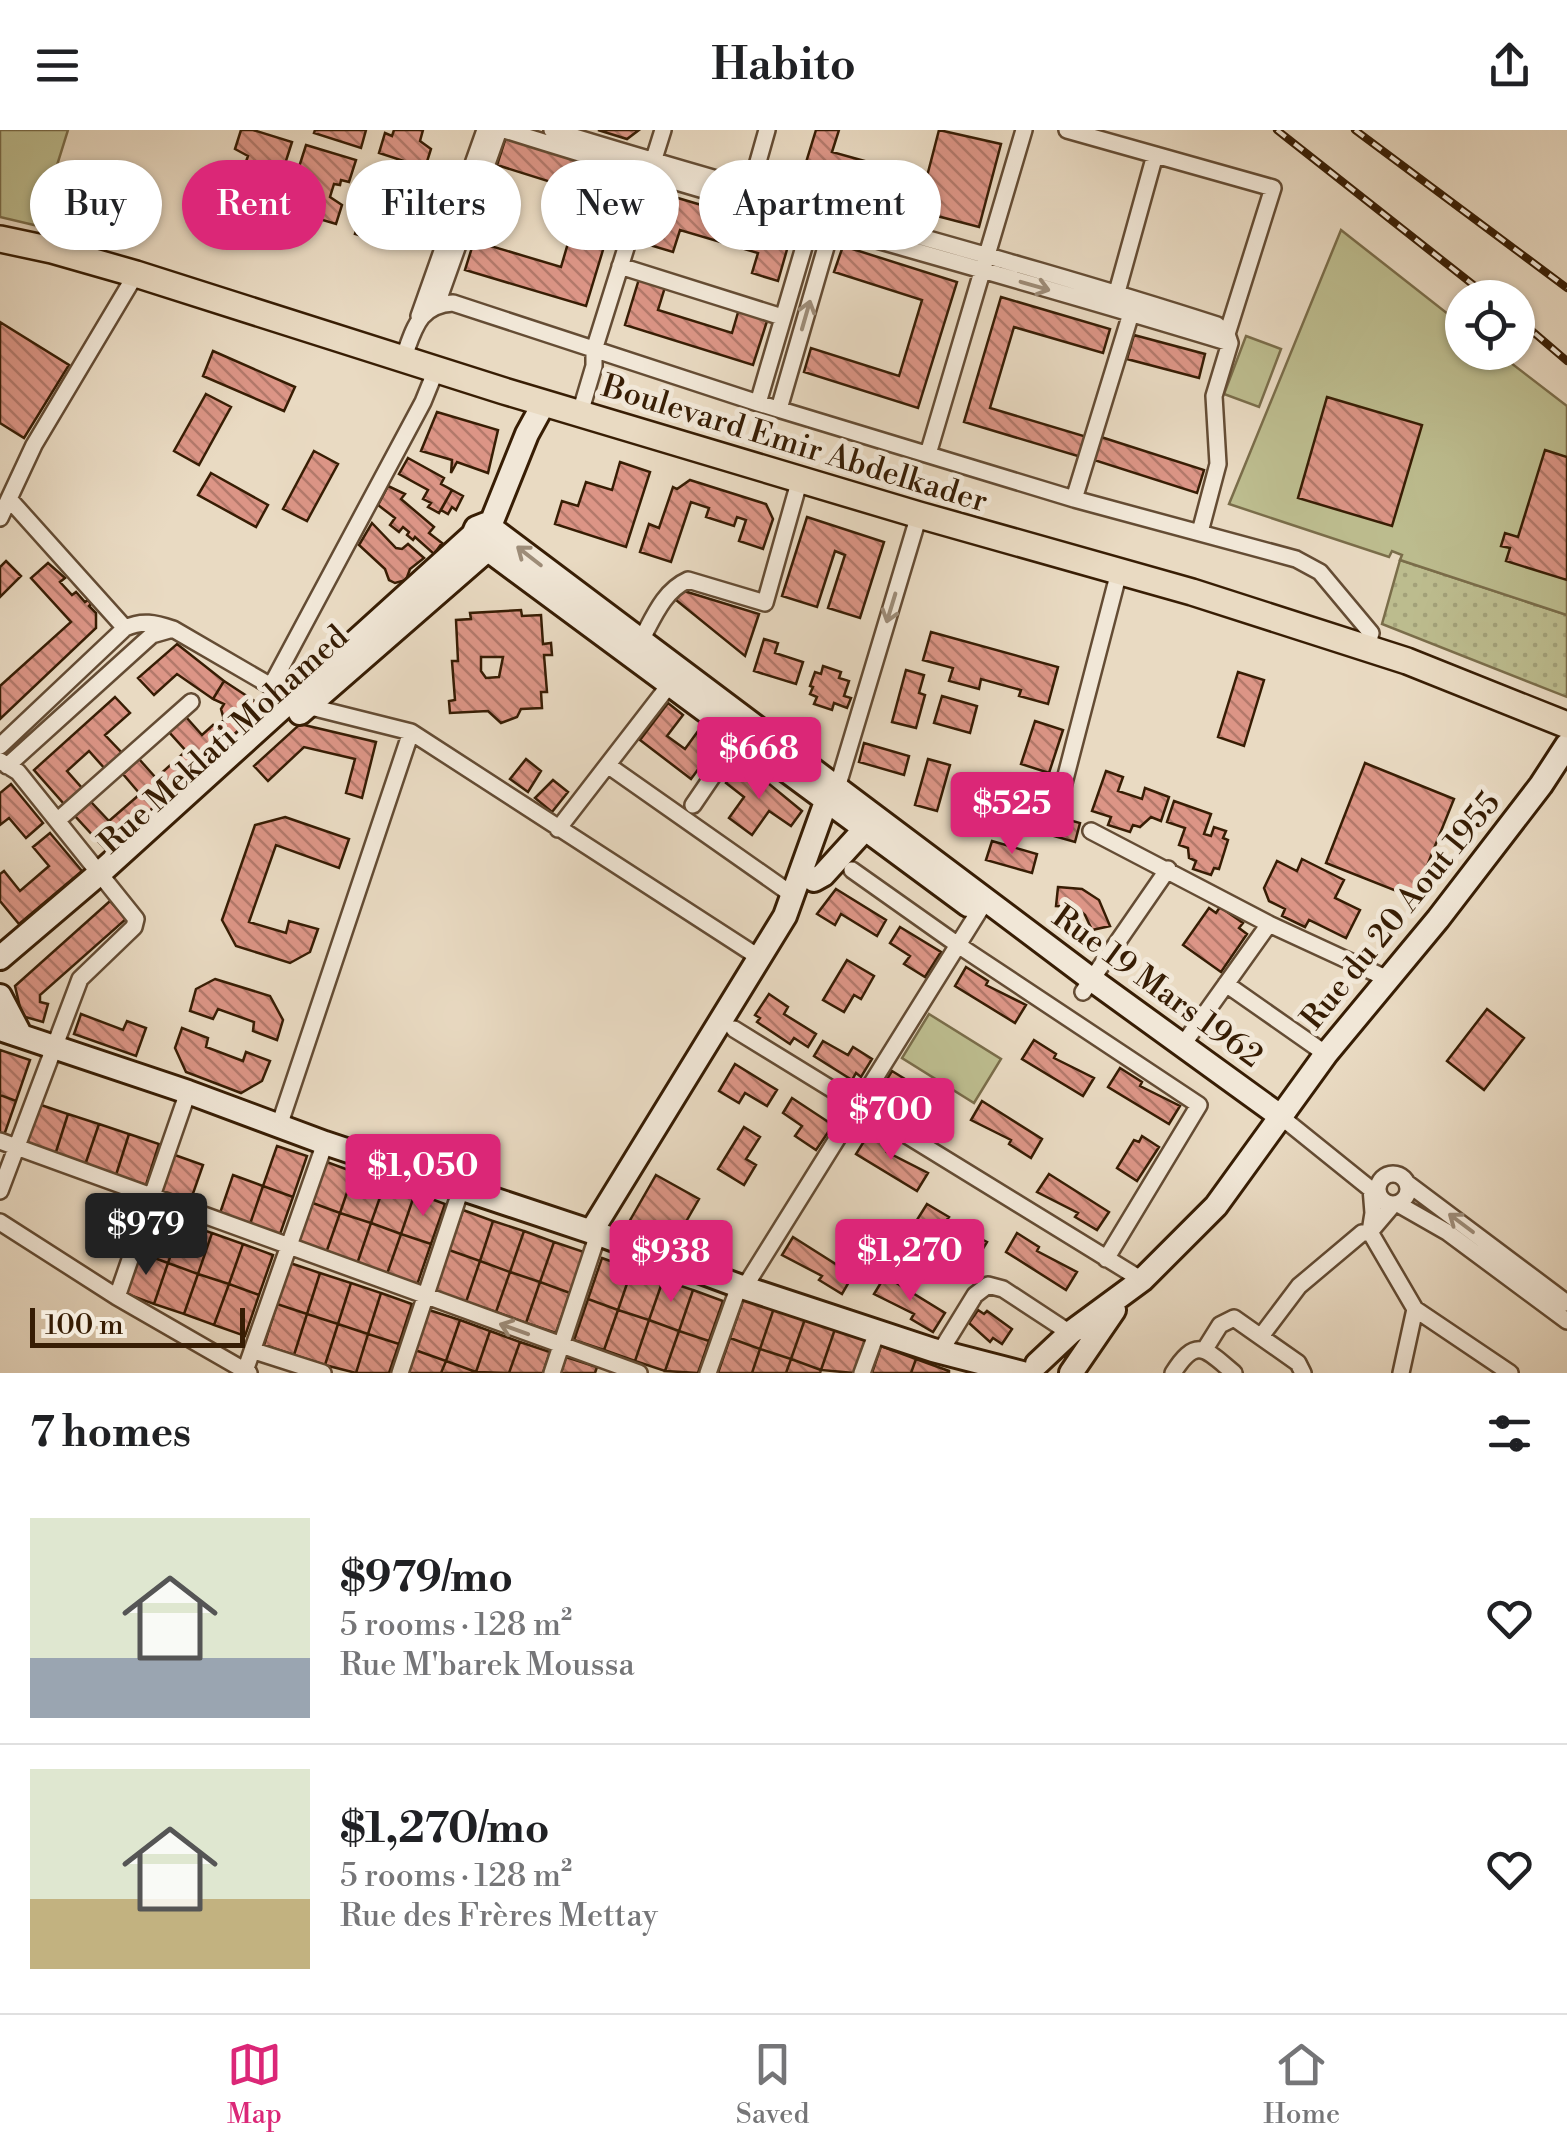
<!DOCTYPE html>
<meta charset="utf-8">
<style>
:root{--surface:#fff;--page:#f6f6f6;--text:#202124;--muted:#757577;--line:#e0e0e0;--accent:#db2777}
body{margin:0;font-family:"Libre Bodoni",serif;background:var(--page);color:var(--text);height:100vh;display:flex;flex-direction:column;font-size:38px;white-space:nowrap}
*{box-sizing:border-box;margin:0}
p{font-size:32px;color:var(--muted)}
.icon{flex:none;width:55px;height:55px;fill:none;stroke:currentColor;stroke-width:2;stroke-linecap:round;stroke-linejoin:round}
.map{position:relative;height:1243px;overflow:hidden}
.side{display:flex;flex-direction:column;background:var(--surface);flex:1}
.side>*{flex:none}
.top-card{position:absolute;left:30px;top:30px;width:1000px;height:90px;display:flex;gap:20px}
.fabs{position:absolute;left:1445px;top:150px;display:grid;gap:20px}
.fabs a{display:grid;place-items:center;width:90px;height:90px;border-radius:50%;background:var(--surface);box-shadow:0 2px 8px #0004;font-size:50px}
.scale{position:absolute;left:30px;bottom:25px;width:215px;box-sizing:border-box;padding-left:10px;border:5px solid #371d04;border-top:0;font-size:28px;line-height:35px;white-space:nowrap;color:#371d04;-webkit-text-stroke:8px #f1e7d7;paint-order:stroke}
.price{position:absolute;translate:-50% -85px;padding:0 22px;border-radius:10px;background:var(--accent);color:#fff;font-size:32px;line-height:65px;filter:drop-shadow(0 2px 5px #0008)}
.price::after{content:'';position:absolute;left:50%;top:60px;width:30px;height:22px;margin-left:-15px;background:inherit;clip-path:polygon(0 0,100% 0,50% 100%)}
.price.on{background:#222;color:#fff}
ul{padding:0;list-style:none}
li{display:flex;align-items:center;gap:30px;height:250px;padding:0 30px}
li+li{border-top:2px solid var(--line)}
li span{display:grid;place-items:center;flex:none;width:280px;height:200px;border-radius:0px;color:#555}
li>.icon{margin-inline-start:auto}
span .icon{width:120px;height:120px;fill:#fffc;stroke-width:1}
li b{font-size:42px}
h2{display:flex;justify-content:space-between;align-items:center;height:120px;padding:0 30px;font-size:42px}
.pill{padding:0 35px;border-radius:45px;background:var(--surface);box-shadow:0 2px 8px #0004;font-size:35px;line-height:90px}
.pill.on{background:var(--accent);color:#fff}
header{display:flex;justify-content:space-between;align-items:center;height:130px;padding:0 30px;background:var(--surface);font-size:45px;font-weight:600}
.tabs{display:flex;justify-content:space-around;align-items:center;height:140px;border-top:2px solid var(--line);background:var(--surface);font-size:28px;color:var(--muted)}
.tabs a{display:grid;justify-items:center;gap:5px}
.tabs .on{color:var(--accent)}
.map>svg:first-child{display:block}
.green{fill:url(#green-dots);stroke:#7a6d4a;stroke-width:2.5}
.pitch{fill:#bdbd8f;stroke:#7a6d4a;stroke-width:2.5}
.building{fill:url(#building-back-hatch);stroke:#371d04;stroke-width:2.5;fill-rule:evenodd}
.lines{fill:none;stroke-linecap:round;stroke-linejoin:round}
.street-casing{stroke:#644c34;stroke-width:20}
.secondary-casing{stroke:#371d04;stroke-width:28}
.primary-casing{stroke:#371d04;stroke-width:30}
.street{stroke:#f1e7d7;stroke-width:15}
.secondary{stroke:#f1e7d7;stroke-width:22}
.primary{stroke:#e9dac2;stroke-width:25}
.rail-casing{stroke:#371d04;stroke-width:8}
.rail{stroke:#f1e7d7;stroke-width:4;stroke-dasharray:11;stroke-linecap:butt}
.oneway{stroke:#9d8c78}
.labels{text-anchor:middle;stroke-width:10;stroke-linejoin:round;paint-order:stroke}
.street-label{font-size:32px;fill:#371d04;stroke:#f1e7d7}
</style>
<header><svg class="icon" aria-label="menu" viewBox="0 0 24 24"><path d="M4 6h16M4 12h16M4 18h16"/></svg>Habito<svg class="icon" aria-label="share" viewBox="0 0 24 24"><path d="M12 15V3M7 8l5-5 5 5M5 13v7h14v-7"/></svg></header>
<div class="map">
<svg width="1567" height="1243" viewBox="0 0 1567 1243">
<defs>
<pattern id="green-dots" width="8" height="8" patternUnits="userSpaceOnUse" patternTransform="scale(2.5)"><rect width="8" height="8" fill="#bdbd8f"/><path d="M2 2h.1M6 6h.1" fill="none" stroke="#a3a27a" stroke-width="1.8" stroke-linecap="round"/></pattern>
<pattern id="building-back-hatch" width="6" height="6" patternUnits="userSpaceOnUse" patternTransform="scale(2.5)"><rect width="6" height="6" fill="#dc9586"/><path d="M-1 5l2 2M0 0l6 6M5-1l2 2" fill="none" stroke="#b3796b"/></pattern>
</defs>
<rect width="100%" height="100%" fill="#e9dac2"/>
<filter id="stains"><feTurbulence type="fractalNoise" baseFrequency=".002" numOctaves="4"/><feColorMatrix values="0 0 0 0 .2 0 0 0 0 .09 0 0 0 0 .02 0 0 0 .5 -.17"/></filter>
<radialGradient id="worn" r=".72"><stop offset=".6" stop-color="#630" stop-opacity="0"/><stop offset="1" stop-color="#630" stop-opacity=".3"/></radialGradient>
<path class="green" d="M1400,430L1567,485V567L1382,494Z"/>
<path class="pitch" d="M0,0H68L38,96L0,87Z
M1341,100L1462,195V222L1498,223L1567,276V485L1400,430L1402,425L1392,421L1389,427L1229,374Z
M1246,206L1281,219L1259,277L1224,264Z
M929,884L1001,929L974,973L902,928Z"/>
<path class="building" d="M241,0H253L292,12L285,34L277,32L275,37L270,35L266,49L277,57L271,76L224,62L230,42L238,44L239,39L243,40L248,26L235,19Z
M315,0H366L361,18L314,3Z
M394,0H423L420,11L431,19L425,38L379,23L385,3L392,6Z
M598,0H639L627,9Z
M816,0H839L832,22L868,32L866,40L891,48L887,63L804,39Z
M939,0L1001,14L979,97L918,81Z
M506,7L626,44L586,176L465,140L474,111L561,137L583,62L497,35Z
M306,15L356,30L349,52L341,50L340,55L334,54L330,67L342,75L336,94L289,80L295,60L302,62L304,57L308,58L312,45L299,37Z
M372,38L422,54L415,76L408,74L406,79L400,77L396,91L408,99L402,118L355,104L361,84L368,86L370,81L374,82L378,68L365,61Z
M661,63L792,102L778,151L752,143L758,123L680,100L673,122L646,114Z
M843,116L957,152L918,278L804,242L811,218L899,246L922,170L834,142Z
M639,149L665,157L658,180L732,203L739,179L768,188L753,235L625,195Z
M1001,167L1110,199L1103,223L1014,197L990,278L1087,307L1081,327L964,292Z
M0,192L69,235L24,308L0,293Z
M1134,205L1205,224L1199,248L1127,229Z
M213,221L295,257L284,281L203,246Z
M206,264L231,277L199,335L174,321Z
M1327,267L1422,295L1392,396L1298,368Z
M437,282L498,300L488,343L457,332L451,343L452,330L421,321Z
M1101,307L1204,340L1197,363L1094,330Z
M1545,320L1567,327V450L1506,431L1510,418L1501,416L1505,403L1518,407Z
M314,321L338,334L307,391L283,379Z
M408,328L444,348L441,354L452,360L439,383L428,377L431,373L423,369L428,360L399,344Z
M620,332L650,342L626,417L555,394L562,371L578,376L586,352L612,360Z
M211,343L268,375L256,397L198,365Z
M690,350L766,374L773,389L763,419L739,411L746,390L737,387L734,396L706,387L709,378L691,372L671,432L640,422L649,394L659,398L673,357L677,359Z
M388,356L405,364L401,369L434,397L429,403L442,413L434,424L415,407L413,410L407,405L409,402L403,397L399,402L390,395L395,388L378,375Z
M452,360L463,366L456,380L452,377L448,384L441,380Z
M807,387L884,412L860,488L828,478L845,425L835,421L817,477L782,466Z
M372,393L396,418L402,419L408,414L424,428L410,439L406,450L395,453L389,450L385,439L359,415Z
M6,431L21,446L0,467V437Z
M48,433L65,448L60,452L72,465L76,462L85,472L88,470L91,474L89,476L96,483V498L0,589V556L71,492L31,448Z
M684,461L759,484L745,526L676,470L677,464Z
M521,480L522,486L541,485L543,514L551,513L552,525H544L547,562H541L542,578L521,579L517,587L501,593L488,581L450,583L449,571L455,570L452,531H458L456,490L471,489L470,483ZM481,527H503L499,547L486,548L481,541Z
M931,502L1058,537L1048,574L1019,566L1021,560L981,549L979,559L949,551L953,538L923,530Z
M764,509L778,513L775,523L803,532L796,554L754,541Z
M177,514L224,551L213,569L177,544L154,565L138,548Z
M823,536L841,542L839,548L849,551L844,566L851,568L847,578L834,573L832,580L814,574L817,567L810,564L813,557L810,556L815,542L821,544Z
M906,540L924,545L919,563L925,565L916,598L892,592Z
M1238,542L1264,550L1244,616L1218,607Z
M224,551L262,576V582L231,610L218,595L224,590L221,579L224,574L213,569Z
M942,566L977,576L970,603L934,593Z
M115,567L130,583L105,605L123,624L106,640L89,621L67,641L82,658L64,674L34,640Z
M668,573L683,585L667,606L685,619L701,597L719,611L691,649L640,610Z
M186,587L202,605L213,595L229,613L108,722L75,686L91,672L109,691L140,664L123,644L139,629L156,648L186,621L169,602Z
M1035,591L1063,600L1049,643L1021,634Z
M300,594L376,612L362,668L346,663L355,629L304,617L268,651L254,636Z
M864,613L909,626L904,645L859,632Z
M526,629L541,641L528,662L510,649Z
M928,629L950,635L937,681L915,675Z
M1365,633L1454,669L1414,768L1326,733Z
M737,637L753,649L757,644L802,681L791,696L769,681L752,705L729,688L744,667L726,653Z
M1106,641L1123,647L1118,661L1142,669L1145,658L1169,667L1161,691L1151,687L1140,697L1133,695L1130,702L1108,695L1111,687L1092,681Z
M553,650L568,662L552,682L535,668Z
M11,654L43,693L26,708L9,688L0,695V663Z
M1174,671L1211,684L1204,704L1211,706L1214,697L1226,701L1223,708L1228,710L1219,739L1214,738L1211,745L1193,739L1196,731L1189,728L1188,718L1179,715L1185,698L1167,692Z
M1035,680L1080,693L1075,712L1029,699Z
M285,687L349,709L339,738L276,715L249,792L286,803L289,791L318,799L310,822L290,833L236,816L222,790L255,695Z
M50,703L82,741L19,794L0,771V744L4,741L20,761L49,736L33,717Z
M992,711L1037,724L1032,743L986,730Z
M1302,729L1344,750L1335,768L1360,780L1346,808L1309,790L1305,797L1282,786L1285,779L1269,771L1264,758L1277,731L1297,741Z
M1058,757L1082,759L1099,770L1110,796L1092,800L1085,785L1076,777L1056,776Z
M836,759L886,790L877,806L841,784L835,795L817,784Z
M110,771L126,789L40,865V872L48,874L43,892L22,886L15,856Z
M1220,777L1243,793L1239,798L1247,804L1221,842L1183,815L1209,778L1216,783Z
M900,797L941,822L925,847L904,834L910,826L890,813Z
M847,830L874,846L861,869L854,865L844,882L823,870Z
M966,837L988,851L986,855L1026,875L1015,893L955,856Z
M215,849L270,866L283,890L277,910L253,901L254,892L218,879L213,889L190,881L196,859Z
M769,864L788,877L784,884L816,904L808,917L794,908L790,914L757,892L760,888L755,885Z
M1487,879L1524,908L1484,960L1447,931Z
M81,884L123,900L127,891L146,898L136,926L74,904Z
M182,898L208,908L206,917L243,931L246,922L270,931L262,951L241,963L186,942L175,918Z
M1034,910L1056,924L1054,928L1094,948L1083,966L1022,929Z
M823,911L848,925L853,917L872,929L861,947L856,943L852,950L814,926Z
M0,920L30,930L16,971L0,965Z
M735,934L777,960L767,976L745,963L739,973L719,961Z
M1120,938L1142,952L1140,956L1180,976L1169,994L1108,957Z
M892,941L952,978L941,997L918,984L921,980L881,959Z
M0,965L16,971L2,1011H0Z
M792,968L833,995L816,1020L795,1006L802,996L783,983Z
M982,971L1042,1009L1031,1028L1009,1014L1011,1010L971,990Z
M38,974L68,984L55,1025L24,1015Z
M68,984L99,994L85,1035L55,1025Z
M99,994L129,1004L116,1045L85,1035Z
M744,997L760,1007L746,1029L756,1035L744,1055L718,1039Z
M129,1004L159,1014L146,1055L116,1045Z
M868,1005L890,1018L887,1022L928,1043L917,1061L856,1024Z
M1142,1006L1159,1017L1137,1051L1117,1038L1134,1010L1139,1012Z
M277,1016L307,1026L293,1067L263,1056Z
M172,1024L203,1035L189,1075L158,1065Z
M324,1031L354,1042L340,1083L310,1072Z
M354,1042L385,1053L371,1093L340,1083Z
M1049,1044L1109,1082L1097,1100L1075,1087L1078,1083L1037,1062Z
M233,1045L263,1056L249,1097L219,1086Z
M656,1045L699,1069L672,1116L625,1099Z
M385,1053L415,1063L401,1104L371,1093Z
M263,1056L293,1067L279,1107L249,1097Z
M415,1063L445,1074L431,1114L401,1104Z
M310,1072L340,1083L326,1123L296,1113Z
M927,1074L949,1087L946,1091L987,1112L976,1130L915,1093Z
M463,1080L493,1091L480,1131L449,1120Z
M152,1082L182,1093L168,1133L138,1122Z
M340,1083L371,1093L357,1134L326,1123Z
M493,1091L524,1101L510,1142L480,1131Z
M182,1093L212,1103L198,1144L168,1133Z
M371,1093L401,1104L387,1144L357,1134Z
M524,1101L554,1112L540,1152L510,1142Z
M212,1103L243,1114L229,1154L198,1144Z
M1017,1103L1039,1117L1037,1121L1077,1142L1066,1160L1006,1122Z
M401,1104L431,1114L417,1155L387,1144Z
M793,1107L853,1145L842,1164L819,1150L822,1146L782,1125Z
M554,1112L584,1122L570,1163L540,1152Z
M243,1114L273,1125L259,1165L229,1154Z
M449,1120L480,1131L466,1172L435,1161Z
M138,1122L168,1133L154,1174L124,1163Z
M602,1128L632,1139L618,1180L588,1169Z
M480,1131L510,1142L496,1182L466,1172Z
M168,1133L198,1144L184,1184L154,1174Z
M290,1133L320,1143L307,1184L277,1174Z
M632,1139L663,1150L649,1190L618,1180Z
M510,1142L540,1152L526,1193L496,1182Z
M320,1143L351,1153L338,1194L307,1184Z
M198,1144L229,1154L214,1195L184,1184Z
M885,1146L945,1183L933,1202L911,1189L914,1184L874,1164Z
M663,1150L693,1160L679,1201L649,1190Z
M540,1152L570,1163L556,1203L526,1193Z
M351,1153L381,1163L368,1204L338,1194Z
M229,1154L259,1165L245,1206L214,1195Z
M693,1160L723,1171L709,1211L679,1201Z
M381,1163L412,1174L399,1214L368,1204Z
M744,1168L774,1178L760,1219L730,1208Z
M588,1169L618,1180L604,1220L574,1210Z
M277,1174L307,1184L294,1225L264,1215Z
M774,1178L805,1189L791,1229L760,1219Z
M429,1180L460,1190L446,1231L415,1220Z
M618,1180L649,1190L635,1231L604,1220Z
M978,1180L984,1184L987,1181L1012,1199L1002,1214L993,1208L990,1212L969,1193Z
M307,1184L338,1194L325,1235L294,1225Z
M805,1189L835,1199L821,1240L791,1229Z
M460,1190L490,1201L476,1242L446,1231Z
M649,1190L679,1201L665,1241L635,1231Z
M338,1194L368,1204L356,1243L325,1235Z
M835,1199L865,1210L854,1243L821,1240Z
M490,1201L520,1212L509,1243L476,1242Z
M679,1201L709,1211L698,1243L665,1241Z
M368,1204L399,1214L389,1243H356Z
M730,1208L760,1219L752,1243H718Z
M520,1212L550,1222L543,1243H509Z
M881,1216L916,1229L911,1243H872Z
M760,1219L791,1229L786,1243H752Z
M415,1220L446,1231L441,1243H407Z
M566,1227L597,1237L595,1243H561Z
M791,1229L821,1240L820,1243H786Z
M916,1229L949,1241V1243H911Z
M446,1231L476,1242L475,1243H441Z"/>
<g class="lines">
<defs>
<path id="street" d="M505,0C745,76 989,139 1230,213L1227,204L1217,195C997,124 773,69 552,0
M1067,0L1273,58L1227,204
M750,60L767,0
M620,136L782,187
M1117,162L1155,25
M437,174L499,0
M419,186L485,0
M403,229C414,200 418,175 453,173L758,273L1074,369L1296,429L1320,442L1371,503L1367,517
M758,273L814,83
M779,279L835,86
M580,283L594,236V220L663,0
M928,324L1024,0
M1074,369L1133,177
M10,370L125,498
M0,388L34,315L136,144
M1200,402L1218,334L1214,266L1230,213
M640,512C653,489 663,461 688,450L765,473L800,349
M271,556L423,272L436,240
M307,576L411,602L760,828
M0,616L125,498C142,490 155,493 173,499
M0,631L18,642L136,789L134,797L80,849L0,1061
M7,636L143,513L152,505L173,499L271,556L277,564
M609,636L794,766
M1063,657L1119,442
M837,658L919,385
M693,675L740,606
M58,690L191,572
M558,699L670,554
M1091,701L1269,794L1388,849
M852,740L958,815L1199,975L1106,1129
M1226,854L1326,924
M1083,862L1168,739
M734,899L1142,1150
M1182,916L1269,794
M1280,986L1378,1065
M279,996L411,602
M0,1011L639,1243
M1378 1059a15 15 0 1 1 30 0a15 15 0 1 1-30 0Z
M1407,1053L1567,1173
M1371,1058L1373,1083L1370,1102L1415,1179L1401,1243
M1398,1074L1447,1102L1567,1191
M0,1092L117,1167L249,1243
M744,1158L986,770
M117,1167L188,962
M1415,1179L1510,1243
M1262,1205L1299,1156L1362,1103L1370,1102L1393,1075
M1205,1219L1220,1195L1234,1188L1298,1233L1303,1243
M254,1221L323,1243
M940,1222L975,1165L988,1155L1003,1159L1070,1203
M245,1241L325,1013
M400,1243L461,1059
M552,1243L598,1104
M708,1243L739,1156
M862,1243L877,1202
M1173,1243C1197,1205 1206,1220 1234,1243"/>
<path id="secondary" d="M490,396L527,304L544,273
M473,405L478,417L487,419L968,775
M300,583L494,414
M814,750L823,745L864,700
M0,828L101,742L473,405L476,398L486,394L1091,849L1280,986
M0,866L20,904
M0,899L188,962L325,1013L604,1106L739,1156L933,1220L1022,1243
M591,1102L785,786L827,669L835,660
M1037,1234L1070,1203L1142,1150L1216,1076L1326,924L1438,789L1541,655L1567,615
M1071,1243L1114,1180"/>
<path id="primary" d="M0,109L52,120L136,144L504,261L919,385L1192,462L1407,531L1567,595"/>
</defs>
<use href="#street" class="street-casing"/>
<use href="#secondary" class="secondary-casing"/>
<use href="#primary" class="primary-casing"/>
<use href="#street" class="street"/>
<use href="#secondary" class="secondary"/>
<use href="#primary" class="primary"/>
<defs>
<path id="rail" d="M1277,0L1490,168
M1355,0L1567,158
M1518,189L1567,231"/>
</defs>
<use href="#rail" class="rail-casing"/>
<use href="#rail" class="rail"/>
</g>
<defs><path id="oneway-shaft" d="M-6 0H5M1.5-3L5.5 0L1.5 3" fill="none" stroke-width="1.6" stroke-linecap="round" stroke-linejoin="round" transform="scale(2.5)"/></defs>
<g class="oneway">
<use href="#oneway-shaft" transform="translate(1035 156) rotate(16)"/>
<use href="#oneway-shaft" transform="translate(806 185) rotate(-74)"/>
<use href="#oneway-shaft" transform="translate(529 426) rotate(-142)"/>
<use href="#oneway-shaft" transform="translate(891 478) rotate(107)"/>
<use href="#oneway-shaft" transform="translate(1461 1093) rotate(-143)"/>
<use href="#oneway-shaft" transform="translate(514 1199) rotate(-160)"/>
</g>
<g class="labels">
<g class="street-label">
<text transform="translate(795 313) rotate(17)" y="11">Boulevard Emir Abdelkader</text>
<text transform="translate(223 609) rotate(-42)" y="11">Rue Meklati Mohamed</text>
<text transform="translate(1400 780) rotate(-51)" y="11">Rue du 20 Aout 1955</text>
<text transform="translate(1158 856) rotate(36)" y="11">Rue 19 Mars 1962</text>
</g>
</g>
<rect width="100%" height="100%" filter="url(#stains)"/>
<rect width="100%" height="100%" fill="url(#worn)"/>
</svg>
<div class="fabs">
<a><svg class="icon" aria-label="locate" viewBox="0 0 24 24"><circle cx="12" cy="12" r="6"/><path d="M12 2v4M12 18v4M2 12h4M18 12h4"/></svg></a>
</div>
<div class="scale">100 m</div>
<b class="price" style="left:759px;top:672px">$668</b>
<b class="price" style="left:1012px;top:727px">$525</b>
<b class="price" style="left:891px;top:1033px">$700</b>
<b class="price" style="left:423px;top:1089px">$1,050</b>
<b class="price on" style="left:146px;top:1148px">$979</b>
<b class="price" style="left:910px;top:1174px">$1,270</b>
<b class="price" style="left:671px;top:1175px">$938</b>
<div class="top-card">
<a class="pill">Buy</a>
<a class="pill on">Rent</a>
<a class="pill">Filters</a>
<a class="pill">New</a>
<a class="pill">Apartment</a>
</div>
</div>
<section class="side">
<h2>7 homes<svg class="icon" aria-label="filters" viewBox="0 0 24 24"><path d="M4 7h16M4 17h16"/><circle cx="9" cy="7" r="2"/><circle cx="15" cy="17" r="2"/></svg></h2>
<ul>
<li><span style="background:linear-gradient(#dfe7d0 70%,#9aa5b1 0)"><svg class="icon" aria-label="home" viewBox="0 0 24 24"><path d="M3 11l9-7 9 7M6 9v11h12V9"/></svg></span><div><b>$979/mo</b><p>5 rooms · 128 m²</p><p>Rue M'barek Moussa</p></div><svg class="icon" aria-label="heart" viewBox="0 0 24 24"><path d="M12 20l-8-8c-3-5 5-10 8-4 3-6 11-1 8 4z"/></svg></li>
<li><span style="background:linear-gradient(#dfe7d0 65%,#c2b280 0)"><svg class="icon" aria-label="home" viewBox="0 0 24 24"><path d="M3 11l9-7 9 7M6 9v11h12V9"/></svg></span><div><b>$1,270/mo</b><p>5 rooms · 128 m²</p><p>Rue des Frères Mettay</p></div><svg class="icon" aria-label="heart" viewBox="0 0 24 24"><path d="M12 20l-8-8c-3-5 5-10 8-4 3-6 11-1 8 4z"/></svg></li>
</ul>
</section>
<nav class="tabs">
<a class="on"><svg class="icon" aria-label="map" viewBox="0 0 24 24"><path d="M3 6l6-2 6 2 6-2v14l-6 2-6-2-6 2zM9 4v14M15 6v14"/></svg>Map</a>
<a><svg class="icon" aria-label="saved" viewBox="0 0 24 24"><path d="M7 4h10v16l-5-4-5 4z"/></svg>Saved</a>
<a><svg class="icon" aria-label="home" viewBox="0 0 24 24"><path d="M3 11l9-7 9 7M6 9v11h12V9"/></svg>Home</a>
</nav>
